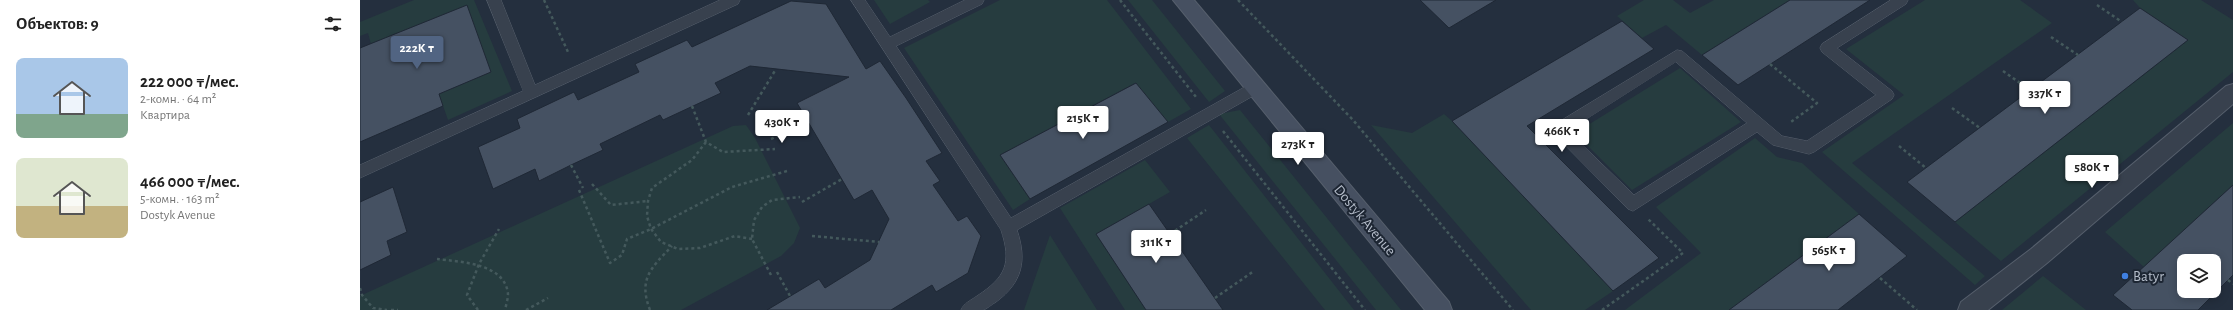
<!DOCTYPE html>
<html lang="ru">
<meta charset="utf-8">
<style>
:root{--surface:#fff;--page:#f6f6f6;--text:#222;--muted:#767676;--accent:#516482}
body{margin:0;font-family:"Alegreya Sans",sans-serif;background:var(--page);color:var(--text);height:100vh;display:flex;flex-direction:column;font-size:15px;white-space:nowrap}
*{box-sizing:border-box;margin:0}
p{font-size:13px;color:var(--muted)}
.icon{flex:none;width:22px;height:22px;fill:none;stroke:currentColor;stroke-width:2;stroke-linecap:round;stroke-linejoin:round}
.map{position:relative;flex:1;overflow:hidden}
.drawer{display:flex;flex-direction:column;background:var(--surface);width:360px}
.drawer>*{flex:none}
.controls{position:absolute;left:1817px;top:254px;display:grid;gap:8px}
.controls a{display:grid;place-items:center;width:44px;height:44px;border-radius:8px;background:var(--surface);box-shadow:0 2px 10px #0003;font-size:20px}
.price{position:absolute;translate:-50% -34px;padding:0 9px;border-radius:4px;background:#fff;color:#222;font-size:13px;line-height:26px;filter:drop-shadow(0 1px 2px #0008)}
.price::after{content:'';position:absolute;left:50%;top:24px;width:12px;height:9px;margin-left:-6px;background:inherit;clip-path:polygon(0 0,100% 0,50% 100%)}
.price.on{background:var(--accent);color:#fff}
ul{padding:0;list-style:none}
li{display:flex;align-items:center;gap:12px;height:100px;padding:0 16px}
li span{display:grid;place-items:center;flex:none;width:112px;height:80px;border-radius:8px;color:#555}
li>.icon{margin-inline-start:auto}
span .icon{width:48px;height:48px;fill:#fffc;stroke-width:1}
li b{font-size:17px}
h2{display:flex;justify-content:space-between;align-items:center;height:48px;padding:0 16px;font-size:17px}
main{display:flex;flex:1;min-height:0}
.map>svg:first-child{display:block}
.green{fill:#263c3f}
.building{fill:#455162;stroke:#1f2835;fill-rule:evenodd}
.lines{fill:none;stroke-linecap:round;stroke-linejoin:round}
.lane-casing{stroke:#565f6c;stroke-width:1}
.street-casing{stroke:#565f6c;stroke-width:2}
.secondary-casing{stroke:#565f6c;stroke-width:2}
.path{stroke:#44595c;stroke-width:2.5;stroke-dasharray:3 3;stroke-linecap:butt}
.lane{fill:#38414e;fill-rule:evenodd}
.street{fill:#38414e;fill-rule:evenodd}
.secondary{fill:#465061;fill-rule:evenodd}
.shop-dot{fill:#3f7fe0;stroke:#1d2633;stroke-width:1.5}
.labels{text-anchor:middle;stroke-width:4;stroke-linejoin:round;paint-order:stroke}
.street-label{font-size:15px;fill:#b4bcc9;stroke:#1d2633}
.poi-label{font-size:15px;fill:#b4bcc9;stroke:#1d2633;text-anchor:start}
</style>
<main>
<section class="drawer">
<h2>Объектов: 9<svg class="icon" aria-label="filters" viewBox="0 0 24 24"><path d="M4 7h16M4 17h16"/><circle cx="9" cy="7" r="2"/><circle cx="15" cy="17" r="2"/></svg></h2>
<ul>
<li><span style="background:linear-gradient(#a9c7e8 70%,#7fa58c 0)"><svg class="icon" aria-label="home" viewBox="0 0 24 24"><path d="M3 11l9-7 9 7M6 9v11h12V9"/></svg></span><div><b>222 000 ₸/мес.</b><p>2-комн. · 64 m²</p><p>Квартира</p></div></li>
<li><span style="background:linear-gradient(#dfe7d0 60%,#c2b280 0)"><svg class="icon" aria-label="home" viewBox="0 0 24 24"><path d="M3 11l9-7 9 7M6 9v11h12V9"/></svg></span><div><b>466 000 ₸/мес.</b><p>5-комн. · 163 m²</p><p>Dostyk Avenue</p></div></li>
</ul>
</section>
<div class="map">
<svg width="1873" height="310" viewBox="0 0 1873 310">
<rect width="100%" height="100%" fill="#242f3e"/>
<path class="green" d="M54,0H114L152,91L88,120L79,94L131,72L11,44L8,33L0,36V22Z
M514,0H568L570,2L530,24Z
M640,0H747L831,109L808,122L775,83L640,155L670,199L653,210L544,48Z
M768,0H792L865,91L849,102Z
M1284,0H1313L1330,13L1354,0H1430L1342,55L1306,25L1282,38L1257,16Z
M1565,0H1660L1692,23L1492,163L1625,276L1615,285L1462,152L1544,95L1486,49Z
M1773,0H1841L1873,20V72L1641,261L1595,222L1828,40L1780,8Z
M1320,68L1381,122L1272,190L1215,133Z
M880,110L1041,310H1016L859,114Z
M1084,114L1092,121L1253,291L1225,310H1171L1011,125L1052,133Z
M1873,123V185L1784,267L1745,232Z
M386,125L395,138L440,228L434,243L421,256L321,310H0V296L2,295L373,126Z
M849,125L994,310H965L827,138Z
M1395,138L1417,157L1442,163L1499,214L1369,310H1265L1341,253L1296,207Z
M785,160L810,192L736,234L786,310H765L700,208Z
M690,235L737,310H664Z
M1683,276L1726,310H1642Z"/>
<path class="building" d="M1060,0H1136L1089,28Z
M1430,0H1510L1378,85L1342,55Z
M431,1L466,4L506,69L520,61L546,98L582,153L566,161L580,181L573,185L598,221L607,216L621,236L608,273L576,292L572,285L531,310H407L459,279L465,288L510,260L529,219L512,190L494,200L437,103L489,77L390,66L355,83L361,93L303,120L300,115L240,144L243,150L211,165L179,181L175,169L133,189L118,147L160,128L157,119L214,92L218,100L279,72L275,64L327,40L332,47Z
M107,5L131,72L79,94L83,106L0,142V48Z
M1780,8L1828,40L1595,222L1547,182Z
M1262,21L1294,49L1167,126L1299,258L1253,291L1092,121Z
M776,83L808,122L670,199L640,155Z
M1873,185V275L1838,310H1772L1753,295ZM1824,261H1854V291H1824Z
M33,187L47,232L27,241L31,255L0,270V202Z
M789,204L810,234L863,310H786L736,234Z
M1499,214L1547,256L1478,310H1369Z"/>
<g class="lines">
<defs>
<path id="lane" d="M127,0H141L175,85L360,0H380L378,4L0,178V165L163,91Z
M491,0H505L530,37L605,0H624L622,4L536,46L651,218L890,84L895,82L900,84L902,88L900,92L657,230C667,260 663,282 636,302C632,304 627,309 623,310C616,310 607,310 601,310C604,303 610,301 617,296C646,277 652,263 641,230Z
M1531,0H1548L1546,4L1477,48L1532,91L1534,95L1532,99L1454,152L1449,154L1413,145L1397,132L1273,211L1268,209L1190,130L1192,126L1317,50L1322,51L1422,136L1447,141L1516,95L1462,52L1460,48L1462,44ZM1316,62L1387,123L1274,195L1208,131Z"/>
<path id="street" d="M1873,84V104L1687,263L1628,310H1598L1601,302L1671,249L1866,86Z"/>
<path id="secondary" d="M813,0H834L1089,302L1092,310H1065Z"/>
</defs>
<use href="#lane" class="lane-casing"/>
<use href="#street" class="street-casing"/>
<use href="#secondary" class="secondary-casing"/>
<path class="path" d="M184,0L208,52
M760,0L836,97
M878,0L993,120L1153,310
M1737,5L1762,22
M1691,37L1718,55
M1410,64L1457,103L1431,122
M1643,71L1670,90
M332,106L346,142L363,152L415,149
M1592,108L1620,128
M388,115L416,69
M863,131L1005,310
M411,139L447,122
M346,142L332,160L292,188L288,201L287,216L291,229L301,242L318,249L340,248L375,236L392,239
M1539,146L1566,168
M211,165L223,188
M232,184L251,205L288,201
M219,190L250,263L262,255L267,239L291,229L372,187L427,171
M442,202L482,179
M810,234L846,210
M452,236L519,242
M77,259C100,262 145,263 148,294C148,299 146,305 145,310
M417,272L430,296
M411,275L392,239L394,220L402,207L412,200L440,197
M1520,278L1557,310
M1868,280L1873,284
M0,288L2,295L13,308L27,310
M855,298L894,271
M31,310H38
M118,310L107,295L119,264L139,229
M166,310L188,298
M290,310C278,279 291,268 312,246
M1242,310L1323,253L1288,219"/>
<use href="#lane" class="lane"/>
<use href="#street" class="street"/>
<use href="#secondary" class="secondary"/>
</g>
<circle class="shop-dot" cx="1765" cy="276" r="4"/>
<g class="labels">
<g class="street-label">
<text transform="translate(1005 220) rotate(50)" y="5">Dostyk Avenue</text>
</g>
<g class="poi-label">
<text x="1773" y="281">Batyr</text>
</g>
</g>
</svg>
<div class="controls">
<a><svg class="icon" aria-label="layers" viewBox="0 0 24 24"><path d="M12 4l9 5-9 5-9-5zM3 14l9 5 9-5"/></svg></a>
</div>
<b class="price on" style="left:57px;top:70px">222K ₸</b>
<b class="price" style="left:1685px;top:115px">337K ₸</b>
<b class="price" style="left:723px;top:140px">215K ₸</b>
<b class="price" style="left:422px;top:144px">430K ₸</b>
<b class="price" style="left:1202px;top:153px">466K ₸</b>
<b class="price" style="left:938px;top:166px">273K ₸</b>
<b class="price" style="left:1732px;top:189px">580K ₸</b>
<b class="price" style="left:796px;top:264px">311K ₸</b>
<b class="price" style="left:1469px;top:272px">565K ₸</b>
</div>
</main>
